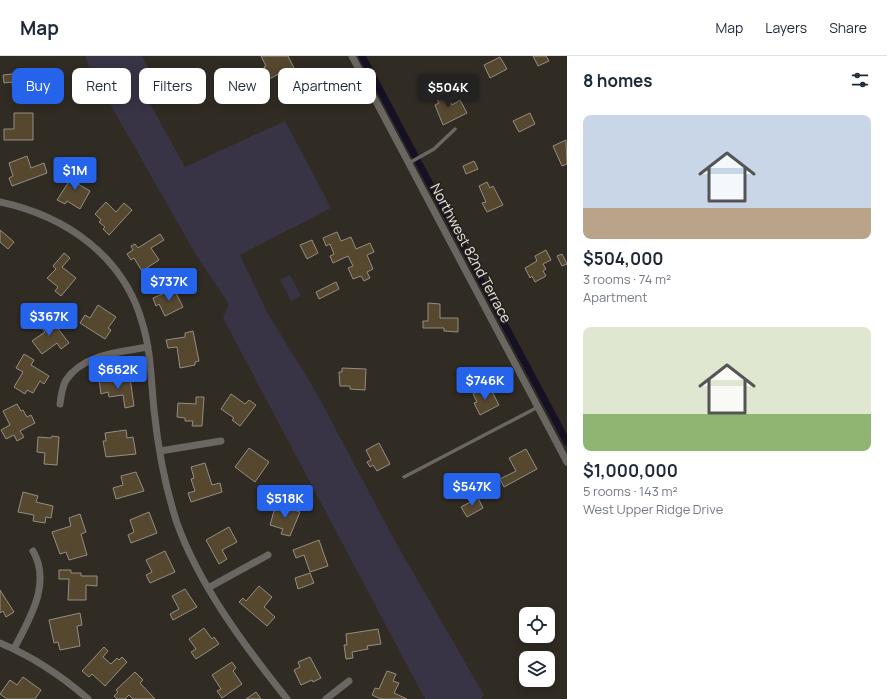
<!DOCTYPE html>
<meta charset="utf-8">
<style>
:root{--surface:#fff;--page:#f6f6f7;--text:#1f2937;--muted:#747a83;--line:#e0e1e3;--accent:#2563eb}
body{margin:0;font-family:Manrope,sans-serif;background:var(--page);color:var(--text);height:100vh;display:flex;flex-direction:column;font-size:15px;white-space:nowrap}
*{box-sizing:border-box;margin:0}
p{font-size:13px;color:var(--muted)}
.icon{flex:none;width:22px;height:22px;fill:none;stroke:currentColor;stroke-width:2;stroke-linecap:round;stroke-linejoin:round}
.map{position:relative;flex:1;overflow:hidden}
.drawer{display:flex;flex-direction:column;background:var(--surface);width:320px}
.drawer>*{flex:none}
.banner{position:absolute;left:12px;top:12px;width:380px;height:36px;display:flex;gap:8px}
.tools{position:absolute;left:519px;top:551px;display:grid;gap:8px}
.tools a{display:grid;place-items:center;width:36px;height:36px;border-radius:8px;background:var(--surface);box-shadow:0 2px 10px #0003;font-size:20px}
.price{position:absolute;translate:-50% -34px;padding:0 9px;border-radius:4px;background:var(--accent);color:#fff;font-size:13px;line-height:26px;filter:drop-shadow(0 1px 2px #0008)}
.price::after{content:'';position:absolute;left:50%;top:24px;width:12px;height:9px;margin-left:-6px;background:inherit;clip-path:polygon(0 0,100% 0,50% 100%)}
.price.selected{background:#222;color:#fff}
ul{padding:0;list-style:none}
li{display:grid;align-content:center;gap:8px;height:212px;padding:0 16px}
li span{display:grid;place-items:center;height:124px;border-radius:8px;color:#555}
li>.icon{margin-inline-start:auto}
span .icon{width:72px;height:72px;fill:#fffc;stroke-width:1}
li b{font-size:17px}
h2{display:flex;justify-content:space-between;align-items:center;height:48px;padding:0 16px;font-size:17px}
.tag{padding:0 14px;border-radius:8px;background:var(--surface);box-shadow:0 2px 10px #0003;font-size:14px;line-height:36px}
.tag.selected{background:var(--accent);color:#fff}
header{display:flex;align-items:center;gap:24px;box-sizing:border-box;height:56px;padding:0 20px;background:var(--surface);border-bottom:1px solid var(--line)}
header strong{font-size:19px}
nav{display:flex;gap:22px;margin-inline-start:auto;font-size:14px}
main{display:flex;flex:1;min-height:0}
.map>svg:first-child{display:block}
.green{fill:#383445}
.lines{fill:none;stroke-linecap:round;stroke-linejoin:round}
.canal{stroke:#161025;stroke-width:7}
.building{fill:#56472f;stroke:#948e85}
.lane{stroke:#6a6763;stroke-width:3.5}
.street{stroke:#6a6763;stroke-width:7}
.labels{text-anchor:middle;stroke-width:3;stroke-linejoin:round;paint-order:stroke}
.street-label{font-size:14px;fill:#e6e2de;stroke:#26211a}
</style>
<header>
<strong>Map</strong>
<nav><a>Map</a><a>Layers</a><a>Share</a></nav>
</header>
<main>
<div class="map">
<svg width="567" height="643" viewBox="0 0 567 643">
<rect width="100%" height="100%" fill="#302b23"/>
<path class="green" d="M85,0H142L148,12L143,35L185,111L285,65L331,152L240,199L268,258L316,336L395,485L484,639L482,643H425L223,262L229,248L196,199L89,11Z
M290,219L301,240L291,245L280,224Z"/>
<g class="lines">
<path class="canal" d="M362,0L567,386"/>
</g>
<path class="building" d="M261,0H288L296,16L284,22L281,17L261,27L257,20L266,16L264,11L266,10Z
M533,0H546L549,5L538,10Z
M500,1L507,13L490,22L484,9Z
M30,16L33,42L14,45L12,26L4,27L3,19Z
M444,33L452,49L460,44L467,57L443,69L435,49L439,47L434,38Z
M14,57H33V84H4V73H14Z
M530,57L535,68L519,76L513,65Z
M566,84L567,108L562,110L553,90Z
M27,100L31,112L44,107L47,117L12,130L9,122L13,120L9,107Z
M474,105L478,113L466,118L463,110Z
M77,113L84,117L78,128L90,135L80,153L67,145L65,148L57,144Z
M487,126L490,132L493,130L503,149L487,156L482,147L486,146L479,130Z
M106,146L116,156L124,147L132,154L109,179L103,173L105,171L99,166L101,164L95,158Z
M0,174L14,186L8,193L0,186Z
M337,176L341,185L351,181L356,193L370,187L374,196L367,199L373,213L367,216L370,222L364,225L361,220L353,223L348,212L353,210L348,200L333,207L330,200L334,198L330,188L326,190L323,182Z
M160,178L164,184L151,192L159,204L142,215L134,202L131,204L127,198L133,194L131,190L135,188L138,192Z
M312,184L318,197L307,203L300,189Z
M546,194L551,204L543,208L546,213L543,215L546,220L535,226L532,220L530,222L525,212L537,205L535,200Z
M64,197L70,202L62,211L76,222L61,240L55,235L58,231L47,222L56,213L53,210Z
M562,198L567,208L562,210L557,200Z
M336,226L339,233L319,243L316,236Z
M174,233L183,251L165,260L159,248L156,250L153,242Z
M428,247L440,248V262H458V276L444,275V272H423V265H428Z
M98,249L116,261L108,272L111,274L105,283L80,267L85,259L90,262Z
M48,260L69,287L61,293L57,287L42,298L32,285L45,276L38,267Z
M193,275L199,305L195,306V309L180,312L177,291L168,292L166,284L185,281V277Z
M24,298L34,304L31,309L49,320L44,328L40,325L33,337L27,334L25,338L14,331L23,316L16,312Z
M342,312L366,313L365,334L350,333V330H340L339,316H342Z
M108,321V325L130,322L134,350L125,352L123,339L109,341L108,336L101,338L99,323Z
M489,330L499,349L480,359L474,347L477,346L473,338Z
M231,338L245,348L249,344L256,349L240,370L232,364L234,362L221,353Z
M196,341H204L202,370H192L193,365H185V362L177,361L178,347L196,348Z
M17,348L21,355L23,354L27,361L31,359L35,367L20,375L24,381L17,385L14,379L6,383L1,374L10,369L3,355Z
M126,374L127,382L133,381L136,398L106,401L103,385H106L105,377Z
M52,380L59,381L57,409L44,408L45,397L37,396L38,381L51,382Z
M379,387L390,408L377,415L373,409L370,411L367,406L371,404L366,394Z
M249,392L269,406L255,426L235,411Z
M526,393L537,413L504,431L500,423L516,415L509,402Z
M205,407L212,429L220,427L222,436L191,446L188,437L195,435L191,423L194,422L191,411Z
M136,416L144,435L116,443L113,432L123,429L121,420Z
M23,436L38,440L36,446L53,450L51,462L46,461L45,467L33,465L34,459L18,456Z
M478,442L483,452L467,461L461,451Z
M276,448L300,456L290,480L281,478L283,473L270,469Z
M149,456L157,477L131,487L128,479L134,476L130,464Z
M80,458L86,476L81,478L87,499L69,504L66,496L60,498L52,476L71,470L69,462Z
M229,471L237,486L222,494L227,503L219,508L206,484Z
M319,484L328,510L310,516L304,499L296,502L293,494Z
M165,495L175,516L150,527L146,519L152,516L146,504Z
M59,514H71V517H81V520H97V530L86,529V544H68L69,523H59Z
M310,517L314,527L298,533L295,522Z
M259,530L272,541L264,551L275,561L267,570L239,546L243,542L246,545Z
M185,533L197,551L173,564L170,558L179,553L172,540Z
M0,534L14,556L6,561L3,555L0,557Z
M80,557L82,569L77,570L80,590L60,594L58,586L54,587L49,564Z
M204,572L212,583L214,581L219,588L196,603L191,596L196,593L189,583Z
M378,573L381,588L367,590L368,593L352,596L353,602L346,603L344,589H347L346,578Z
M104,591L108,595L103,601L111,608L117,602L119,604L122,601L127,606L105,630L92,618L89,621L82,615Z
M310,601L321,622L313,626L312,624L301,629L294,614L300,611L298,606Z
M232,606L236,612L233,615L242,628L222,642L217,635L221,633L212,619Z
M387,615L396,618L393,625L399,627L394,637L407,643H381L372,639L375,632L379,633Z
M135,616L143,624L140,627L155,643H133L129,639L125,643H117L114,640L118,636L116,634Z
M23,621L41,634L35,643H7L0,638L10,624L17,629Z
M256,636L261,643H246Z"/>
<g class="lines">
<path class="lane" d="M409,107L434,93L455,73
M404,421L538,351"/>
<path class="street" d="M352,0L567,406
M0,146C65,160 123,199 142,266C151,294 151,324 154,354C158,392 165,431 177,467C199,529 246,592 287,643
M60,348C61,340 62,331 66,324C84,298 120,296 148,291
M160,395L221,385
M208,532L268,499
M0,587C31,600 63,621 88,643
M14,593C29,563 52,528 33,495
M326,643L349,625"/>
</g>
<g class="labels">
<g class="street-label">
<text transform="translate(471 197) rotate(62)" y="5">Northwest 82nd Terrace</text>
</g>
</g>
</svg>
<div class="tools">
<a><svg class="icon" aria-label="locate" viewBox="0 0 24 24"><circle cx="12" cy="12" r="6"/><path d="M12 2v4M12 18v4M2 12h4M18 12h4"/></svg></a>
<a><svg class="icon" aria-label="layers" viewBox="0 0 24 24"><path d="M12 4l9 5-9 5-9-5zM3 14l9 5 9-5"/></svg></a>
</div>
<b class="price selected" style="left:448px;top:52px">$504K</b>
<b class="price" style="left:75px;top:135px">$1M</b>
<b class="price" style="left:169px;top:246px">$737K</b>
<b class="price" style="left:49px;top:281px">$367K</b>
<b class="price" style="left:118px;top:334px">$662K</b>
<b class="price" style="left:485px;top:345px">$746K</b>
<b class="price" style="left:472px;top:451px">$547K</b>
<b class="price" style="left:285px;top:463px">$518K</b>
<div class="banner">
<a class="tag selected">Buy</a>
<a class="tag">Rent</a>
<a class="tag">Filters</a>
<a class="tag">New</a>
<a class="tag">Apartment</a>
</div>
</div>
<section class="drawer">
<h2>8 homes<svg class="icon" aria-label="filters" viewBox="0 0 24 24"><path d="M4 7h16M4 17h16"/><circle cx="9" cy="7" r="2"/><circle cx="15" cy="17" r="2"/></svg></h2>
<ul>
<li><span style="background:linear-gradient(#c9d6e8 75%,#b9a48a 0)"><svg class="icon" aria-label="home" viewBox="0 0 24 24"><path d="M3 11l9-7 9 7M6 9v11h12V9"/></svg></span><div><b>$504,000</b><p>3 rooms · 74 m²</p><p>Apartment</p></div></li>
<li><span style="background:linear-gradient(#dfe7d0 70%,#8fb573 0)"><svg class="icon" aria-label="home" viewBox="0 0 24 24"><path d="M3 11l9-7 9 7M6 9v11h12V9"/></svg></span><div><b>$1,000,000</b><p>5 rooms · 143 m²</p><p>West Upper Ridge Drive</p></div></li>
</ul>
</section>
</main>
